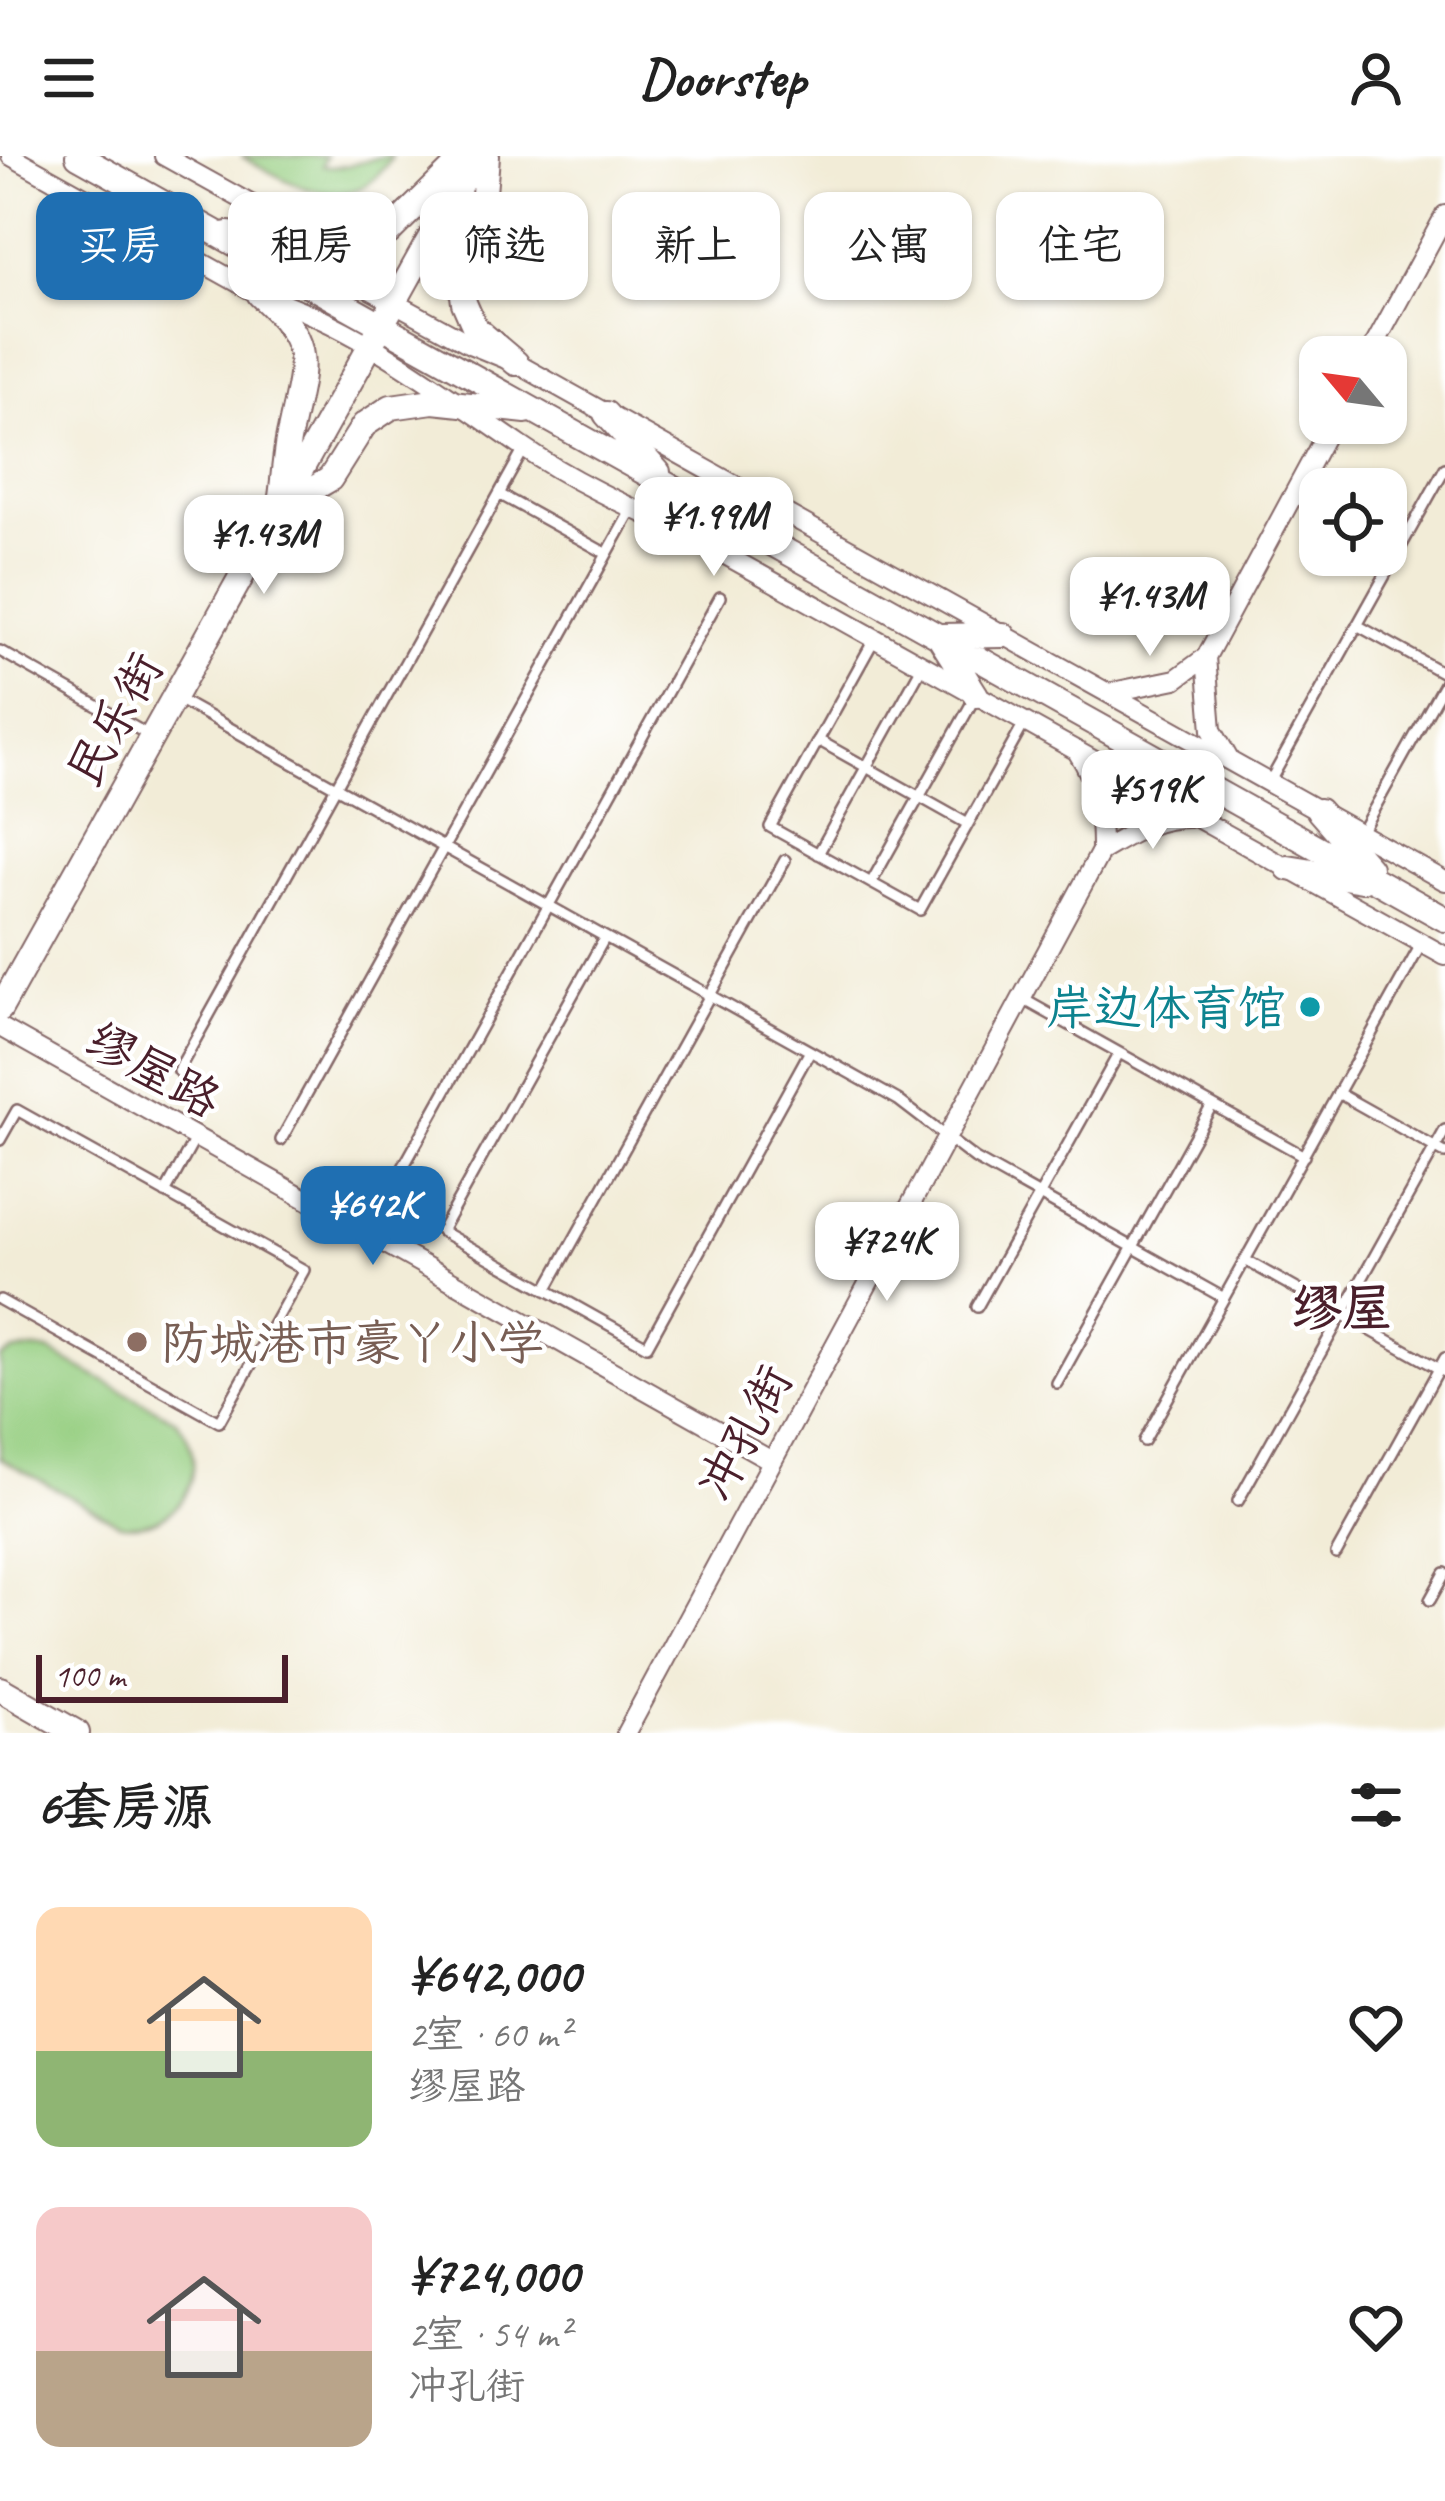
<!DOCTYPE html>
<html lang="zh">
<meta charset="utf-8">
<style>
:root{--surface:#fff;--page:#f2f2f2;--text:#222;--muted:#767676;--accent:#1f6fb2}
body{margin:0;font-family:Caveat,"LXGW WenKai TC",sans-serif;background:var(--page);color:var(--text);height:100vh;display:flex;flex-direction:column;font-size:45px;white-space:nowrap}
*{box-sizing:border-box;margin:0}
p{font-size:39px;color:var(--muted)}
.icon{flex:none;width:66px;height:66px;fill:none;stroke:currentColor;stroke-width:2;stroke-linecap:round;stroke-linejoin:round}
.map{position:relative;height:1577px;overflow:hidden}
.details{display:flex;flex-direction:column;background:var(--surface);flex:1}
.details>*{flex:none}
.banner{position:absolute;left:36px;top:36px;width:1374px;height:108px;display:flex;gap:24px}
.needle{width:78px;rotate:299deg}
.tools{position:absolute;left:1299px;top:180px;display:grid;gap:24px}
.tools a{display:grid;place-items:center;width:108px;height:108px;border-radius:24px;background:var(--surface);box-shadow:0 3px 9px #0004;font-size:60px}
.scale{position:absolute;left:36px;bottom:30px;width:252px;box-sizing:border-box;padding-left:12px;border:6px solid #4a1f2b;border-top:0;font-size:33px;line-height:42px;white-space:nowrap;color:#4a1f2b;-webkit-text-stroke:9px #fff;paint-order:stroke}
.price{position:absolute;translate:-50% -102px;padding:0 27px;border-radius:24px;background:#fff;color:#222;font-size:39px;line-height:78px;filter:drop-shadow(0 3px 6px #0008)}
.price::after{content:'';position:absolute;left:50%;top:72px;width:36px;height:27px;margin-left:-18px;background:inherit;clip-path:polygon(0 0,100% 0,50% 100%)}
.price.current{background:var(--accent);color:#fff}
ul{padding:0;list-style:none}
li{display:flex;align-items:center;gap:36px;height:300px;padding:0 36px}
li span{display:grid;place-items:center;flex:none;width:336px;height:240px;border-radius:24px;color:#555}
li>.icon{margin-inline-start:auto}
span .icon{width:144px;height:144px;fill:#fffc;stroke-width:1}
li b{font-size:51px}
h2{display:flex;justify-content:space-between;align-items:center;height:144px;padding:0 36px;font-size:51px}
.chip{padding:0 42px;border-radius:24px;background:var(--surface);box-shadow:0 3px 9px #0004;font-size:42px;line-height:108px}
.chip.current{background:var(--accent);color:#fff}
header{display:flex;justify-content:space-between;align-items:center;height:156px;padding:0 36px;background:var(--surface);font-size:54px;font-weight:700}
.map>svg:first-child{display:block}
.green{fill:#97cf82;stroke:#707756;stroke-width:3}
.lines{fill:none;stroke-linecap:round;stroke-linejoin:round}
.lane-casing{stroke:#856767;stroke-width:14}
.street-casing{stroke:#856767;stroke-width:22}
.secondary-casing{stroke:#856767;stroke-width:28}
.lane{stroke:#fff;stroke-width:9}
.street{stroke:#fff;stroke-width:18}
.secondary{stroke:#fff;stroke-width:24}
.culture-dot{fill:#0f9aa8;stroke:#fff;stroke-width:4.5}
.education-dot{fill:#8d6e63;stroke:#fff;stroke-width:4.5}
.labels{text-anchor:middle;stroke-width:9;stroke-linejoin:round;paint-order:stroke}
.street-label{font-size:48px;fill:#4a1f2b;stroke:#fff}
.culture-label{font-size:48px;fill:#0d838f;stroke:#fff;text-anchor:end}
.education-label{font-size:48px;fill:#785e54;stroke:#fff;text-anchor:start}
.neighbourhood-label{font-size:51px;font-weight:bold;fill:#4a1f2b;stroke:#fff}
</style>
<header><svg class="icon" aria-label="menu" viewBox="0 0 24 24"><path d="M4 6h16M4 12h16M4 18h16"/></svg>Doorstep<svg class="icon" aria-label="person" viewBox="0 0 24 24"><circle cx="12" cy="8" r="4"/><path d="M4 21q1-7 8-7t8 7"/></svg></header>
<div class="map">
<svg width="1445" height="1577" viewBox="0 0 1445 1577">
<rect width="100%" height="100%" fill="#fff"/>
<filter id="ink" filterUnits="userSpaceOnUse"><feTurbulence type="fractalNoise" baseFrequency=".00833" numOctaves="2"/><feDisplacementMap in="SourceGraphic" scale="24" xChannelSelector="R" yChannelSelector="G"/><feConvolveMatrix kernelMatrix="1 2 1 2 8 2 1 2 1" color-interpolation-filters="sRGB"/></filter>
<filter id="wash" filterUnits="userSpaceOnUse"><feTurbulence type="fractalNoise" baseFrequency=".004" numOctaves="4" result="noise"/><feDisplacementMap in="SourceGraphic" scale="48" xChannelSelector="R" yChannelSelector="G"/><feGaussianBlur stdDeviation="2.7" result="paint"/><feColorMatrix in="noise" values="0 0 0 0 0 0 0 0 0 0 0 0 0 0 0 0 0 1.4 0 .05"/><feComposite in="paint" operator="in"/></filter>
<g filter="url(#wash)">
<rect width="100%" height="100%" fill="#f2ecd7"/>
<path class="green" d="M241,0H326L322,10C348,15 366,0 392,0C353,69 290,27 241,0Z
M37,1193L48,1195L176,1264C216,1311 182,1377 120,1368L0,1302V1202L15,1195Z"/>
</g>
<g filter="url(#ink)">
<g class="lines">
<defs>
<path id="lane" d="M499,338L607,398
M1357,469L1445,518
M875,482L770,671L920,754L1025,566
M0,495L152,581
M174,541L898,944L975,1003L1224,1142
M818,584L968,668
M1269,627L1445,312
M1360,678L1445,526
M818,698L923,509
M871,727L974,543
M605,781L441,1075L647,1190L810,895
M1021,842L1304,1000
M178,915L524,293
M1338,937L1445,997
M0,984L17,954L304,1114L219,1266L0,1144
M281,984L632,353
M390,1035L720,441
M165,1037L196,981
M1245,1104L1445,1216
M546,1134L785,704
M977,1151L1119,897
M1057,1227L1212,949
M1144,1285L1422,787
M1238,1345L1445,974
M1336,1398L1445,1202
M1430,1444L1445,1417"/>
<path id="street" d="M11,0L260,139C356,169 439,234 521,290C571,325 629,351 684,376L1445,800
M164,0L265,56L324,108L472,189L516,207L1445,725
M1368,201L1445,59
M1206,501L1212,574L1230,605
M1108,537L1176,523L1206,501L1332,267
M1101,695C1131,678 1155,661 1190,662
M0,871L772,1305
M626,1577L1101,695C1101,657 1099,629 1078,597"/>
<path id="secondary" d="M78,0L1445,763
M487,0L482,63L460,115L464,147L475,172L516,207
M126,31L168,88
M227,78L361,88L389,76L466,0
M260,139C316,191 304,206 290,275C285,296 284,319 281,341
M606,258L658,316
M282,351L330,323L364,269L391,251L433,245L526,255
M940,480L1003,479
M940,482L976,539
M1319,655L1369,712
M1288,712L1362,724
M0,853L476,0
M0,1533L77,1577"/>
</defs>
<use href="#lane" class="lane-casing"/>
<use href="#street" class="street-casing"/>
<use href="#secondary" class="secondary-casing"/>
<use href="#lane" class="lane"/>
<use href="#street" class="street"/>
<use href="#secondary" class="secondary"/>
</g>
</g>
<circle class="culture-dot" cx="1310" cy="851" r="12"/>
<circle class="education-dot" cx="137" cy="1186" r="12"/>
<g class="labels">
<g class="street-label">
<text transform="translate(114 563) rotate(-61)" y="17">民乐街</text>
<text transform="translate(154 913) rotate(29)" y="17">缪屋路</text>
<text transform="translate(744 1276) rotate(-62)" y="17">冲孔街</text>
</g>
<g class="culture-label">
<text x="1286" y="868">岸边体育馆</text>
</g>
<g class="education-label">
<text x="161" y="1203">防城港市豪丫小学</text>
</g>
<g class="neighbourhood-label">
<text x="1342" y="1169">缪屋</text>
</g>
</g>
</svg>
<div class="tools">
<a><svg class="needle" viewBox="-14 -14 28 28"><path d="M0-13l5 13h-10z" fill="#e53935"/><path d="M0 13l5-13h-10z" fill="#767676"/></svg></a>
<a><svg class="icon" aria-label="locate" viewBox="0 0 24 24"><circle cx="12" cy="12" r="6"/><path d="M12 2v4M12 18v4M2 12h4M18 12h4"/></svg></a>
</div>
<div class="scale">100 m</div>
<b class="price" style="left:714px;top:423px">¥1.99M</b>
<b class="price" style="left:264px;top:441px">¥1.43M</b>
<b class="price" style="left:1150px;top:503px">¥1.43M</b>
<b class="price" style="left:1153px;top:696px">¥519K</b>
<b class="price current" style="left:373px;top:1112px">¥642K</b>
<b class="price" style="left:887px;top:1148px">¥724K</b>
<div class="banner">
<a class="chip current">买房</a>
<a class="chip">租房</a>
<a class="chip">筛选</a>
<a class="chip">新上</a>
<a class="chip">公寓</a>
<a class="chip">住宅</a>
</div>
</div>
<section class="details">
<h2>6套房源<svg class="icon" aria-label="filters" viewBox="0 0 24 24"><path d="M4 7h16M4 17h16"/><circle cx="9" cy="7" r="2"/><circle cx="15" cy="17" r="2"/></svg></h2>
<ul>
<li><span style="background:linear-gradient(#ffd9b3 60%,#8fb573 0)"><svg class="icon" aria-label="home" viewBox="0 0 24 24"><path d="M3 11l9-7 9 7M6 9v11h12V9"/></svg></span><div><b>¥642,000</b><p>2室 · 60 m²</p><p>缪屋路</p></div><svg class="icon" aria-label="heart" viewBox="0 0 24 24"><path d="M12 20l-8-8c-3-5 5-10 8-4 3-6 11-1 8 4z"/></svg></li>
<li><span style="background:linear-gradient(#f6c9c9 60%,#b9a48a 0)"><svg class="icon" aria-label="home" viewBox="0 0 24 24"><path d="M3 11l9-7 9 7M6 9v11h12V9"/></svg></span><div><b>¥724,000</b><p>2室 · 54 m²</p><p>冲孔街</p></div><svg class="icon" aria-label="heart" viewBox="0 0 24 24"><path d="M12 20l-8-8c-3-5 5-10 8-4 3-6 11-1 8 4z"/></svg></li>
</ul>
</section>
